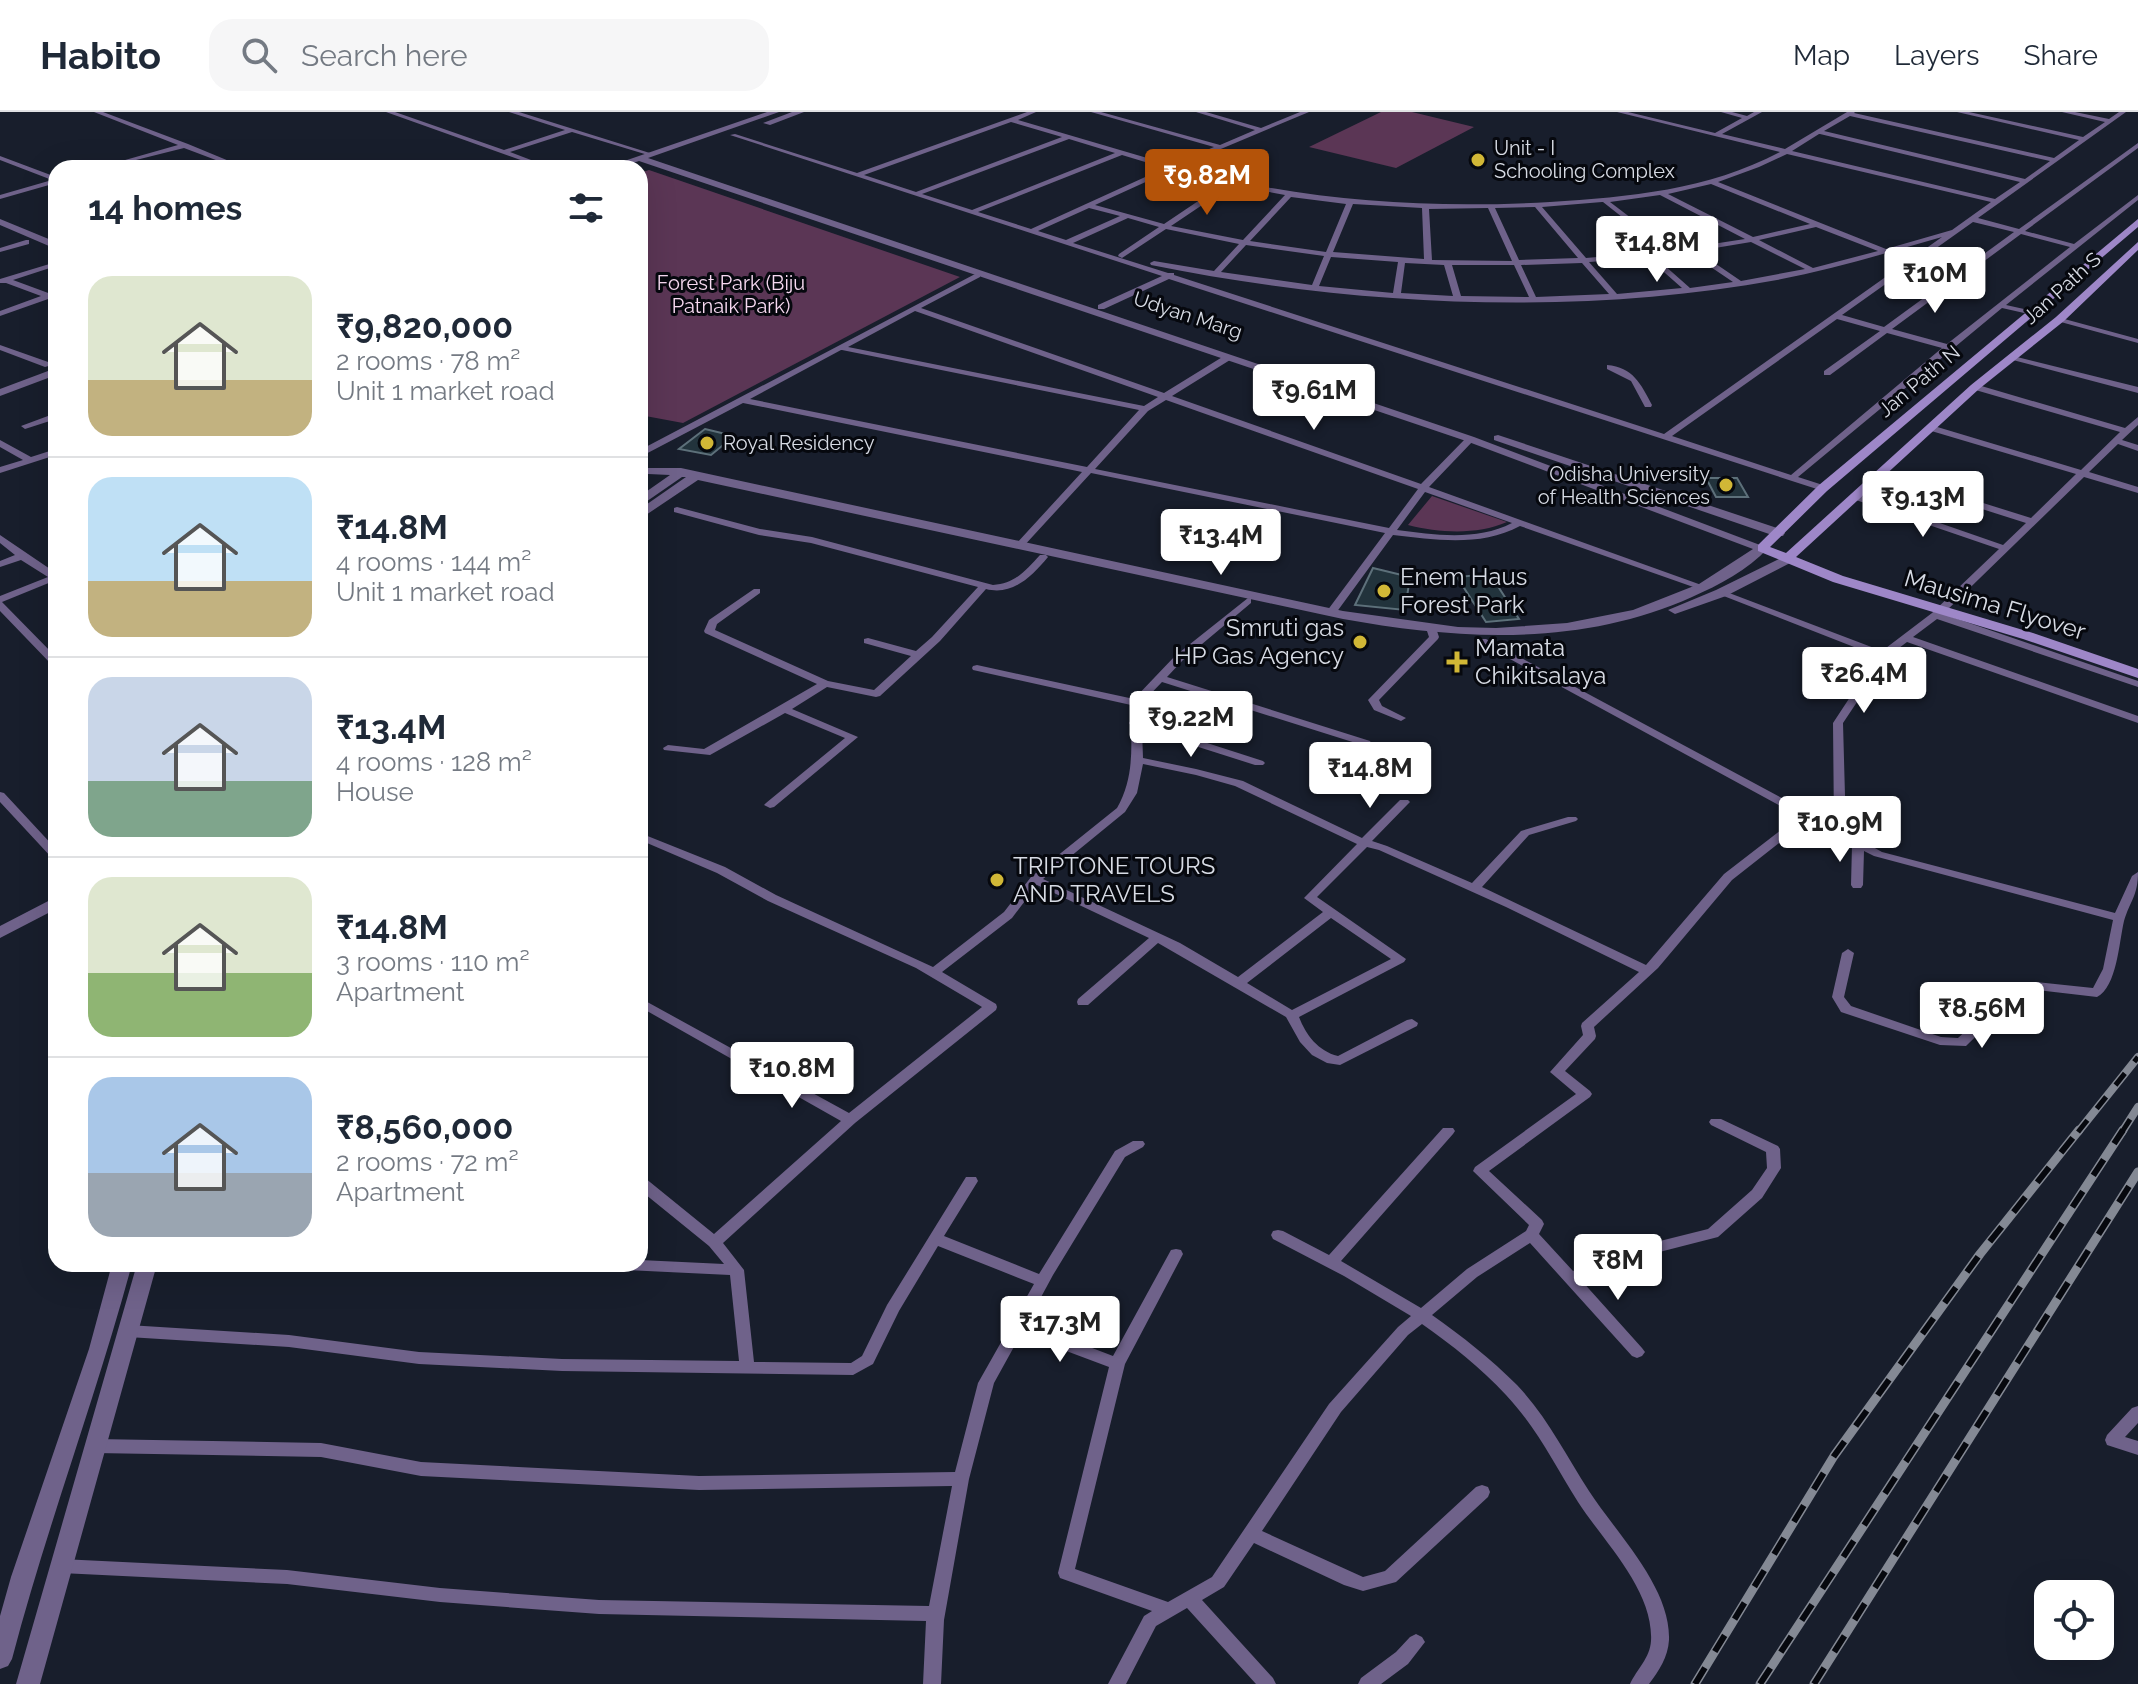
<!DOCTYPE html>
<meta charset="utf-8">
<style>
:root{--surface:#fff;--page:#f6f6f7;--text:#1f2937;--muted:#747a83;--line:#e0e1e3;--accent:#b45309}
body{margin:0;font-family:Raleway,sans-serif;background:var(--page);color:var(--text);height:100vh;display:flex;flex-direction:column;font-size:30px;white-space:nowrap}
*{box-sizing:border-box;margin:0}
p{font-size:26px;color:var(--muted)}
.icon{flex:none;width:44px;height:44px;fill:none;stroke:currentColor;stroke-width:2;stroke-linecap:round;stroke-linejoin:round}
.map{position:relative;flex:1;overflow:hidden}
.details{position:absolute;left:48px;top:48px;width:600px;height:1112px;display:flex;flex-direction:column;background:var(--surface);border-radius:24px;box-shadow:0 8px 32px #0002}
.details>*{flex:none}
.buttons{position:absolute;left:2034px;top:1468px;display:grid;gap:16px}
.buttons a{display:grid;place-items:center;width:80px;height:80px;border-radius:16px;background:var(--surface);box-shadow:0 8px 32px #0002;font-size:40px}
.price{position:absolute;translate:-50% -68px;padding:0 18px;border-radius:8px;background:#fff;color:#222;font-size:26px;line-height:52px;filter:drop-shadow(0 2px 4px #0008)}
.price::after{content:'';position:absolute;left:50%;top:48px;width:24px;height:18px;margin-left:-12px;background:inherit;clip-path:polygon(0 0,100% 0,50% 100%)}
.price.selected{background:var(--accent);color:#fff}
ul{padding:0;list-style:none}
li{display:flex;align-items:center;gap:24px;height:200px;padding:0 40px}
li+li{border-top:2px solid var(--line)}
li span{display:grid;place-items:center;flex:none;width:224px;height:160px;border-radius:24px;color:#555}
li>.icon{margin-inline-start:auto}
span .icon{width:96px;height:96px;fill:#fffc;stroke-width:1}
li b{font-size:34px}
h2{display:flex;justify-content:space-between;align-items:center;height:96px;padding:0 40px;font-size:34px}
header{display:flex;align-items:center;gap:48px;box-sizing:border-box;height:112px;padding:0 40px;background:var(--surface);border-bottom:2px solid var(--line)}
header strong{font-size:38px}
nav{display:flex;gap:44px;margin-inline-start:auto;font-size:28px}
.search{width:560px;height:72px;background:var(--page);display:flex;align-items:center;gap:20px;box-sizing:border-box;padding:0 28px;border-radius:24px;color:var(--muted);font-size:30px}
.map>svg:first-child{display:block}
.green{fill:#5b3655}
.building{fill:#22333c;stroke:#5d707a;stroke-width:2}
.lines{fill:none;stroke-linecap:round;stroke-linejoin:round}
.minor{fill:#6f628a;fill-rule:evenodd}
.tertiary{fill:#6f628a;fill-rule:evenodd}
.secondary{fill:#9e87c8;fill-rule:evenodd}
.rail-far1-casing{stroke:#848994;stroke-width:8}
.rail-casing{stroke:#848994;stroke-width:9}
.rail-far1{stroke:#06080e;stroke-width:5;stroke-dasharray:15;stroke-linecap:butt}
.rail{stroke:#06080e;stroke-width:6;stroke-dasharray:19;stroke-linecap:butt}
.poi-dot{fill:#d1b736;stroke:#06080e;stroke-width:3}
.labels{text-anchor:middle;stroke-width:6;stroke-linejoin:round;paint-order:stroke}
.far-poi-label{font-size:20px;fill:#d7dbe4;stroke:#06080e;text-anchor:start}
.far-park-label{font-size:20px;fill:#f7d9f1;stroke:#06080e}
.far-street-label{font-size:20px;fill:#d7dbe4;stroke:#06080e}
.poi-label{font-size:24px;fill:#d7dbe4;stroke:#06080e;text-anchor:start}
.street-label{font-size:24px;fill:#d7dbe4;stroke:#06080e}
</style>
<header>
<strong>Habito</strong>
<div class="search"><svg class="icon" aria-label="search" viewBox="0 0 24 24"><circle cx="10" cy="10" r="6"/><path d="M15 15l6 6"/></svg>Search here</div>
<nav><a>Map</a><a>Layers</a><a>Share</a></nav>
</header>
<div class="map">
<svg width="2138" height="1572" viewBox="0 0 2138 1572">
<rect width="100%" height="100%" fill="#181e2c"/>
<path class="green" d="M1381,0H1412L1474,15L1396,56L1309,35Z
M649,58L960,165L683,311L640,303V61Z
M1432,384L1507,410C1477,423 1440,421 1408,413Z"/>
<path class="building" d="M705,317L734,324L711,343L679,337Z
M1706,366H1737L1748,385H1716Z
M1373,456L1410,465L1405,498L1355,493Z
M1490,462L1519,507L1486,510L1457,465Z"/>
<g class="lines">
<path class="minor" d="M94,0H103L188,32L246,56H237L184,36L136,48L155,56C146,56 138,51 129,51C119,50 108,56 97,56L178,33Z
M386,0H395L504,38L565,18L509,0H519L653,42L648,43L572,20L510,40L552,56H543Z
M1027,0H1036L1018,8L1171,53L1214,35L1091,0H1101L1220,33L1255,18L1196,0H1206L1261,16L1300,0H1309L1178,55C1300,89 1423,97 1550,90C1629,85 1708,78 1780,40L1617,0H1628L1715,21L1742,6L1721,0H1732L1747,4L1754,0H1762L1722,22L1785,37L1847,0H1855L1854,1L2054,46L2079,28L1957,0H1969L2083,25L2105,10L2062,0H2075L2109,7L2119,0H2126L1978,106L2019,117L2138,31V36L2025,119L2074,132L2138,83V88L2006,193L2033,199V203L2002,196L1798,365L1826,374V378L1823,379L1169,167L1104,197H1098V193L1162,164L730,23L735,22L857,61ZM1850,4L2050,49L2025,67L1824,19ZM1011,10L1062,25L916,80L864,63ZM1819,22H1820L2020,70L1995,87L1792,39ZM1069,27L1115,41L972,98L922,82ZM1787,42L1991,90L1952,118L1886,137L1718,70L1759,55ZM1122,43L1165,56L1031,117L978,100ZM1172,58L1225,71L1164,112L1095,93ZM1711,72L1810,112L1753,125L1668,82ZM1232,73L1285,83L1243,128L1171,114ZM1660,83L1745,127L1673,138L1610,90ZM1291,85L1346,92L1326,140L1250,129ZM1602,90H1603L1665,139L1586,146L1542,95ZM1353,92L1422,96L1424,147L1333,140ZM1535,95L1578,146L1519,148L1495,96ZM1089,96L1120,104L1066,128L1038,119ZM1488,96L1512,149L1432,148L1429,97ZM1128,106L1159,115L1119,142L1118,144L1122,146L1166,117L1239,132L1214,159L1154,149L1150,151L1151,153C1353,194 1575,205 1777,168C1833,157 1887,141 1942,125L1664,322L1174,163V161H1168L1073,131ZM1973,110L2014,120L1884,215L1842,203ZM1816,115L1878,139L1813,156L1759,128ZM2021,122L2070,135L1947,232L1892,217ZM1751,130L1805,157L1741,169L1697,139ZM1246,133L1324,144L1312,173L1221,160ZM1690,140V141L1733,170L1690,176L1655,145ZM1331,145L1398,150L1393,181L1319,174ZM1648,146L1682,176L1617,182L1589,150ZM1405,151L1444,153L1453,184L1401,181ZM1582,151L1609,182L1536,185L1521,153ZM1452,153H1514L1529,185L1461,184ZM1837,207L1880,219L1824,259V263H1830L1887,221L1942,236L1791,363L1672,324Z
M0,44L56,65V71L0,87V83L52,68L0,48Z
M26,128H29V132L0,140V136Z
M56,150V154L13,168L51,182V186L0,204V199L41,184L6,171H0V167Z
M977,161H980V165L921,196L1164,281L1224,244H1230V248L1172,284L1421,372L1467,325H1473V329L1429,375L1707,475L1705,477H1699L1520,414C1481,435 1436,428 1393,423L1336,501L1332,502L1327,499L1385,421L1091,361L1022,436H1016V432L1082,360L743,291L640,345V338ZM915,199L1158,285L1144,294L848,235ZM841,238H842L1139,298L1087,355L750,287ZM1166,288L1418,377L1389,416L1095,357L1148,299ZM1425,380L1512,411C1477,429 1435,423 1397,418Z
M2057,205L2138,227V231L2057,209Z
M0,233L51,251L52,253L45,255L0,238Z
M2009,243L2138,275V281L2009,247Z
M1607,253C1633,255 1641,272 1652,293L1651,295H1645L1631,269L1607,257Z
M1972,273H1978L2125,316L2138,305V313L2122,328L2138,333V339L2118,332L2089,360L2138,375V381L2084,365L1943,502L2138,569V575L1937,507L1913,525L2138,604V611L1907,530L1887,545L1843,611L1846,720L1882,740L2115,801L2132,764L2138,760C2138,784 2130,789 2124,809C2119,830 2117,875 2097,885L2037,878L2011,890L1966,934L1940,933L1841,900L1832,885L1842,841L1848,837L1854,841L1844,885L1851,894L1941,925L1958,926L2003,884L2032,871L2036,870L2093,876L2103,857L2113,808L1874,744L1864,739L1863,773L1861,776H1853L1851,773L1852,733L1807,709L1732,768L1658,856L1594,915L1596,924L1595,927L1565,959L1590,979L1592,982L1590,985L1489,1059L1542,1108L1544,1112L1539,1122L1573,1159L1632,1136L1708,1117L1752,1078L1767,1056L1766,1040L1711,1013L1709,1010L1711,1007H1721L1778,1034L1780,1037L1781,1056L1762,1086L1718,1125L1640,1145L1581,1168L1642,1236L1645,1240L1642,1244L1637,1246L1632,1244L1530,1131L1477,1165L1432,1203C1462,1224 1491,1247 1517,1273C1548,1306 1565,1342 1589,1379C1616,1421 1671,1475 1669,1528C1668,1545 1659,1559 1649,1572H1630C1637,1557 1650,1546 1651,1529C1654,1478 1603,1429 1578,1390C1554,1352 1537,1316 1506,1283C1481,1256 1452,1233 1422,1212L1408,1223L1341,1300L1262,1419L1363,1465L1385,1459L1476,1375L1482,1373L1488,1375L1490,1380L1488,1385L1396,1470L1363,1479L1344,1473L1254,1431L1224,1475L1202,1488L1273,1566L1276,1572H1256L1187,1496L1156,1514L1126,1572H1108L1144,1504L1152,1499L1060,1466L1058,1461L1109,1255L1021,1222L994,1271L969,1367L944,1508L941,1572H923L926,1509L599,1502L440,1490L287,1472L61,1461L55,1459L53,1454L55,1449L61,1447L287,1458L440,1476L599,1488L929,1494L952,1374L699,1378L421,1364L321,1345L95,1341L89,1339L87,1334L89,1329L95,1327L321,1331L421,1350L699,1364L955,1360L978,1271L1034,1172L938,1134L899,1199L873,1252L853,1263L562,1259L419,1252L289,1235L128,1225L123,1223L120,1219L123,1215L128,1213L289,1223L419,1240L562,1247L739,1249L730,1163L605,1157L600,1156L598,1152H640V1148L724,1152L709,1134L640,1078V1065L645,1066L714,1122L841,1009L640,895V886L849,1001L982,895L916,856L768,789L717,761L640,728V721L725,755L776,783L933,855L1004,800L1031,765L1117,696C1132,670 1132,643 1131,614L1129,611L1131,608V593L973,558L972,556L973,554L977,553L1134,587L1175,544L1248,486L1251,487V491L1183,548L1167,565L1370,629L1371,631L1366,634L1362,633L1162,570L1141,592L1142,610L1263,649L1265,651L1263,653H1255L1142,617L1143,646L1196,657L1243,669L1362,726L1400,688H1408L1410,690L1408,692L1372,729L1387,734L1472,771L1521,719L1568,705H1576L1578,707L1576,709L1529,723L1482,775L1646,853L1724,762L1799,704L1477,529L1478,527H1486L1834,714L1833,611L1877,544L1716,481L1718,479H1724L1882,539L1932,501L1999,437L1853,387V383H1859L2003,433L2026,411L1875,363V359H1881L2031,406L2076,362L1928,318V314H1934L2081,358L2120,320L1972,277ZM1143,652L1196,663L1235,674L1357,732L1304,786L1323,800L1238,865L1180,831L1043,767L1125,700L1137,681ZM1367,735L1379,738L1506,795L1639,860L1582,911L1581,914L1583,923L1550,960L1576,982L1475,1055L1473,1059L1529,1113L1526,1119L1467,1157L1421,1196L1341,1149L1453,1022L1455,1019L1453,1016H1443L1329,1143L1283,1119L1278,1118L1273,1119L1271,1123L1273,1127L1344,1164L1411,1204L1398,1215L1329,1292L1212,1465L1168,1490L1075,1457L1125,1252L1183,1142L1181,1138L1176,1137L1171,1138L1113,1244L1027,1211L1053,1163L1125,1045L1143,1035L1145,1032L1143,1029H1133L1115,1039L1039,1162L944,1124L978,1069L976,1065H966L887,1193L862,1244L851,1251L754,1250L744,1158L723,1131L855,1011L996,898L997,895L996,892L942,860L1012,806L1037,773L1149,826L1078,887L1077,890L1078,893H1088L1158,831L1286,905L1300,930L1312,943L1327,951L1340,953L1417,914L1418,911L1412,907L1407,908L1338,944C1318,939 1306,923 1299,905L1404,850L1406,847L1317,785ZM1331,806L1391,847L1292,898L1247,871Z
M56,301V307L25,317L21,314Z
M0,328L31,345L56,337V343L0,361V355L23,348L0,335Z
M677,395L760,417L812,425L993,473C1015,472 1026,458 1040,443H1046L1048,445C1032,464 1013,484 986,477L940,529L880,584L876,585L827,575L792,597L858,625L774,695L770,696L764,693L766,691L845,626L785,601L710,643L664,638L663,636L668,633L704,637L817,572L705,521L704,519L709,508L754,477H760V481L717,512L715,518L828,569L874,578L911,544L864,531V527L868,526L916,539L932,525L978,475L811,431L759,423L674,400V396Z
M0,423L56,461V468L2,490L56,545V554L52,553L0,499V484L48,465L21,448L0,455V449L15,443L0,431Z
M1431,513L1436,516L1439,525L1438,527L1379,588L1382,594L1406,606L1401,609L1374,598L1368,588L1429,525L1426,516Z
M0,680L4,681L56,737V748L52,746L0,690Z
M2138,1294V1311L2125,1325L2138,1329V1343L2107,1333L2105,1328L2107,1323L2132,1296Z
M1416,1522L1422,1525L1425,1530L1408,1552L1381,1572H1358L1361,1566L1396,1540L1410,1525Z"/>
<path class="tertiary" d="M767,0H779L648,46L1474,325L1768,436C1748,458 1719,473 1692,485C1581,535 1459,528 1343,507L698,368L640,407V397L686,365H682L640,394V384L670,363L648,362V356H681L1343,499L1458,515L1496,516L1567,511L1633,498L1699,472L1753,437L1466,329L639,49L618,56H604Z
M792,0H804L770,13L763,11Z
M0,107L56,130V137L0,113Z
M56,256V263L0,284V277Z
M1498,323L1783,418L1785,421L1783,424H1775L1494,328V324Z
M1787,443L1792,444V450L1726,484L1675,502L1668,498L1716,478Z
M56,785V797L0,826V814Z
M112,1152H132C96,1285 47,1414 12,1547L8,1554L0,1557V1504L11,1465L89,1237Z
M137,1152H157L40,1572H16Z"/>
<path class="secondary" d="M2138,107V115L1827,379L1770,435L1786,441L1971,273L2056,205L2138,130V138L2064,209L1979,277L1796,445L1843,464L2033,521L2138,557V566L2023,527L1833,470L1758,439V433L1819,373Z"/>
<defs>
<path id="rail-far1" d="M2078,1020L2138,945
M2122,1020L2138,995"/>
<path id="rail" d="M1695,1572L1834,1344L1980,1142L2079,1018
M1760,1572L2123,1018
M1814,1572L2138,1060"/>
</defs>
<use href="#rail-far1" class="rail-far1-casing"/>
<use href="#rail" class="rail-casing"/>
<use href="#rail-far1" class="rail-far1"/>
<use href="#rail" class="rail"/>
</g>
<g class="poi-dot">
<circle cx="1478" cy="48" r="8"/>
<circle cx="707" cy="331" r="8"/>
<circle cx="1726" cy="373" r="8"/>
<circle cx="1384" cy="479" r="8"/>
<circle cx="1360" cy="530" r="8"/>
<path d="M1453 538h8v8h8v8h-8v8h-8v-8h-8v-8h8z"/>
<circle cx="997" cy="768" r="8"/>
</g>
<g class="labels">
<g class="far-poi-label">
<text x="1494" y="43">Unit - I<tspan x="1494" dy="23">Schooling Complex</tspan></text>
<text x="723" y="338">Royal Residency</text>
<text x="1710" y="369" text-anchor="end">Odisha University<tspan x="1710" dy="23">of Health Sciences</tspan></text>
</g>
<g class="far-park-label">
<text x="731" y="178">Forest Park (Biju<tspan x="731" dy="23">Patnaik Park)</tspan></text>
</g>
<g class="far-street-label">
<text transform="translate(2062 176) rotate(-42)" y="7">Jan Path S</text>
<text transform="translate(1188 203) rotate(18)" y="7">Udyan Marg</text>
<text transform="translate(1919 269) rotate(-40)" y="7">Jan Path N</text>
</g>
<g class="poi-label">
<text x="1400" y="473">Enem Haus<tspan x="1400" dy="28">Forest Park</tspan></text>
<text x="1344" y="524" text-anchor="end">Smruti gas<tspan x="1344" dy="28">HP Gas Agency</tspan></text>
<text x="1475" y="544">Mamata<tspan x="1475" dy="28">Chikitsalaya</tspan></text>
<text x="1013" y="762">TRIPTONE TOURS<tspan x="1013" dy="28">AND TRAVELS</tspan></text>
</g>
<g class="street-label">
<text transform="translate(1995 493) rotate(17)" y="8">Mausima Flyover</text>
</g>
</g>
</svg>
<div class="buttons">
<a><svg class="icon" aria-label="locate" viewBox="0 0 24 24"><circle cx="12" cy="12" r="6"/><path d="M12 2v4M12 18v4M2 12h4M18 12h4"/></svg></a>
</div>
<b class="price selected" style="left:1207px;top:105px">₹9.82M</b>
<b class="price" style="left:1657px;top:172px">₹14.8M</b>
<b class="price" style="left:1935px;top:203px">₹10M</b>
<b class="price" style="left:1314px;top:320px">₹9.61M</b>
<b class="price" style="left:1923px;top:427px">₹9.13M</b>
<b class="price" style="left:1221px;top:465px">₹13.4M</b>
<b class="price" style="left:1864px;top:603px">₹26.4M</b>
<b class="price" style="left:1191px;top:647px">₹9.22M</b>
<b class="price" style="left:1370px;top:698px">₹14.8M</b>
<b class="price" style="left:1840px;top:752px">₹10.9M</b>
<b class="price" style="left:1982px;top:938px">₹8.56M</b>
<b class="price" style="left:792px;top:998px">₹10.8M</b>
<b class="price" style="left:1618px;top:1190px">₹8M</b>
<b class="price" style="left:1060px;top:1252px">₹17.3M</b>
<section class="details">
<h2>14 homes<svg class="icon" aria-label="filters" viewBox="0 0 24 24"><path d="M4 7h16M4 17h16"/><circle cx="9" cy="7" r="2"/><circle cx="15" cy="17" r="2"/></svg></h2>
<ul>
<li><span style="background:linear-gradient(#dfe7d0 65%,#c2b280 0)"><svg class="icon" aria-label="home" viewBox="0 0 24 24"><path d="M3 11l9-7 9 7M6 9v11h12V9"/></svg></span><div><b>₹9,820,000</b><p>2 rooms · 78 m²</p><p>Unit 1 market road</p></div></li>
<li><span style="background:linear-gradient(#bfe0f5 65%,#c2b280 0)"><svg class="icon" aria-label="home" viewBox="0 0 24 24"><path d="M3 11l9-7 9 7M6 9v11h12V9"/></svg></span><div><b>₹14.8M</b><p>4 rooms · 144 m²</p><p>Unit 1 market road</p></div></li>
<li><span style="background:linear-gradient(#c9d6e8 65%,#7fa58c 0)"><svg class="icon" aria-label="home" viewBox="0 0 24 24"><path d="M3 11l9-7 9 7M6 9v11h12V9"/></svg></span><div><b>₹13.4M</b><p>4 rooms · 128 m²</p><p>House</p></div></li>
<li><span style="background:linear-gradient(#dfe7d0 60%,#8fb573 0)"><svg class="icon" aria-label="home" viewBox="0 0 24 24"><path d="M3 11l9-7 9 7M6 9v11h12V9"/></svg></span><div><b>₹14.8M</b><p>3 rooms · 110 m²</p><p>Apartment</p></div></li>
<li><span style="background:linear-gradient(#a9c7e8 60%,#9aa5b1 0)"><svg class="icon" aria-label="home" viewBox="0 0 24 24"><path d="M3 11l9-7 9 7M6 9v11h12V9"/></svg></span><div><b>₹8,560,000</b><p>2 rooms · 72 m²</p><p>Apartment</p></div></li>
</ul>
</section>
</div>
